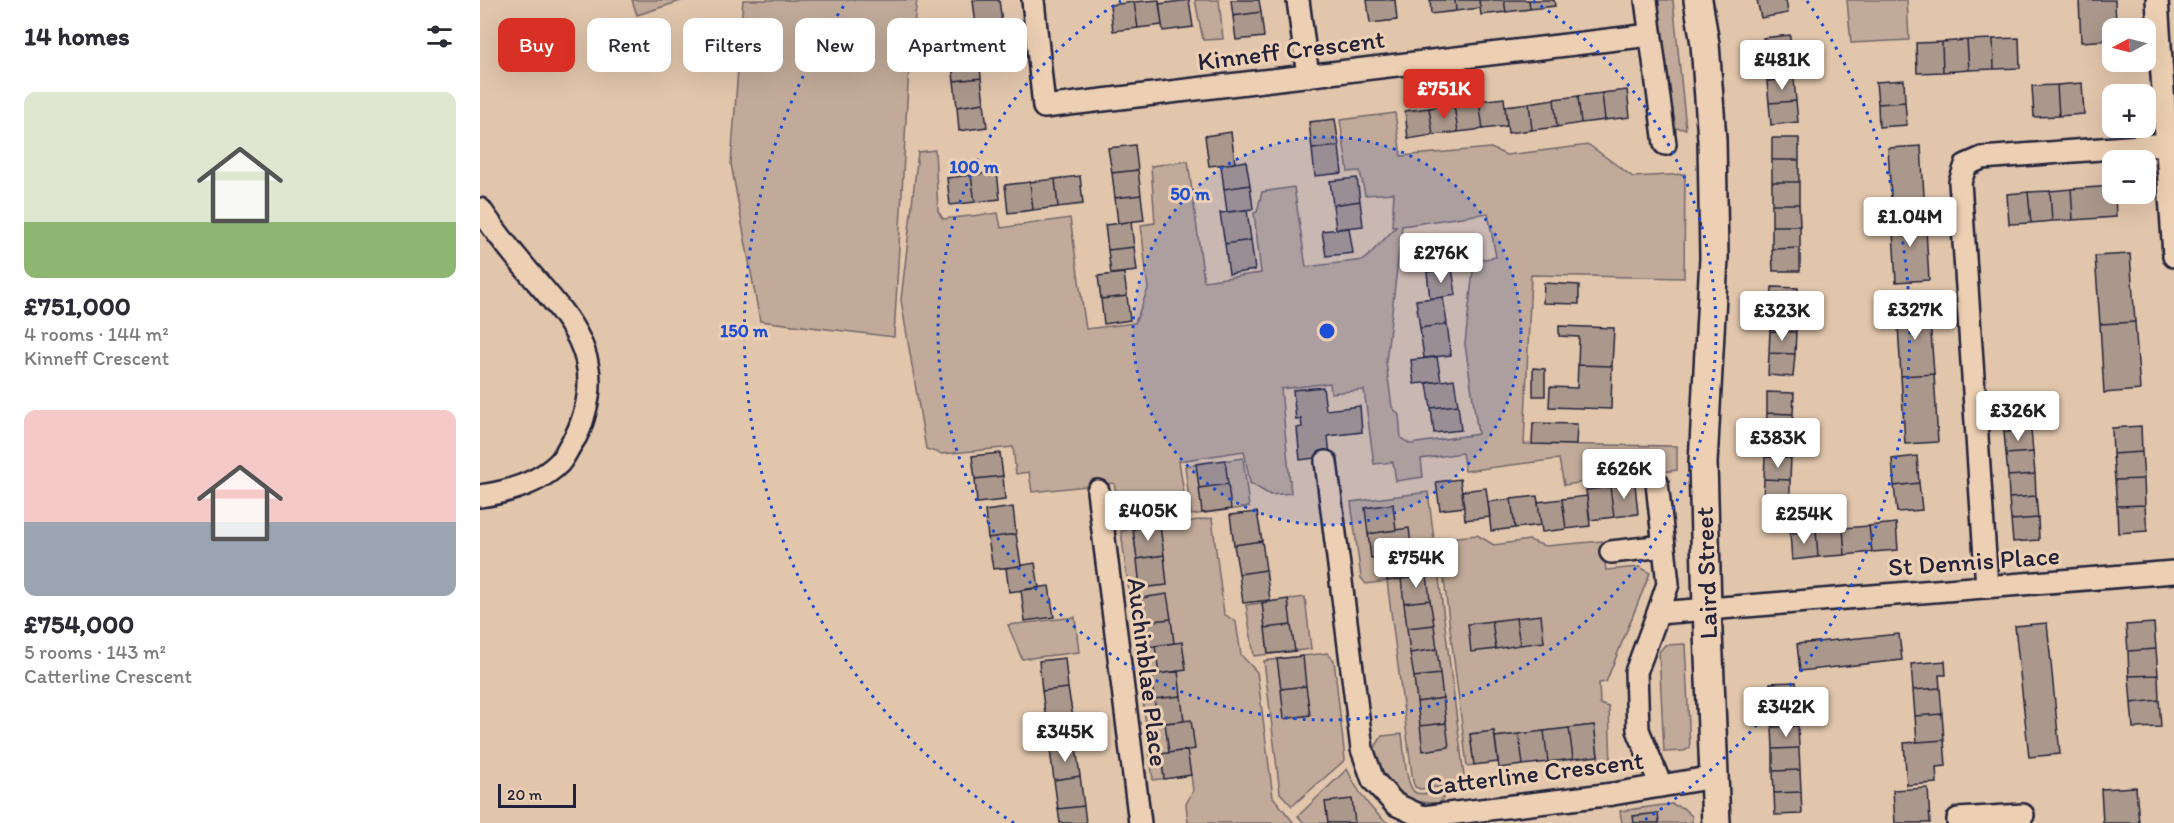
<!DOCTYPE html>
<meta charset="utf-8">
<style>
:root{--surface:#fff;--page:#f2f2f3;--text:#2b2b33;--muted:#7c7c81;--accent:#d93025}
body{margin:0;font-family:Itim,sans-serif;background:var(--page);color:var(--text);height:100vh;display:flex;flex-direction:column;font-size:22px;white-space:nowrap}
*{box-sizing:border-box;margin:0}
p{font-size:20px;color:var(--muted)}
.icon{flex:none;width:33px;height:33px;fill:none;stroke:currentColor;stroke-width:2;stroke-linecap:round;stroke-linejoin:round}
.map{position:relative;flex:1;overflow:hidden}
.side{display:flex;flex-direction:column;background:var(--surface);width:480px}
.side>*{flex:none}
.top-card{position:absolute;left:18px;top:18px;width:570px;height:54px;display:flex;gap:12px}
.needle{width:39px;rotate:263deg}
.buttons{position:absolute;left:1622px;top:18px;display:grid;gap:12px}
.buttons a{display:grid;place-items:center;width:54px;height:54px;border-radius:12px;background:var(--surface);box-shadow:0 6px 24px #0002;font-size:30px}
.scale{position:absolute;left:18px;bottom:15px;width:78px;box-sizing:border-box;padding-left:6px;border:3px solid #22223b;border-top:0;font-size:16px;line-height:21px;white-space:nowrap;color:#22223b;-webkit-text-stroke:4px #edd0b3;paint-order:stroke}
.price{position:absolute;translate:-50% -51px;padding:0 14px;border-radius:6px;background:#fff;color:#222;font-size:20px;line-height:39px;filter:drop-shadow(0 2px 3px #0008)}
.price::after{content:'';position:absolute;left:50%;top:36px;width:18px;height:14px;margin-left:-9px;background:inherit;clip-path:polygon(0 0,100% 0,50% 100%)}
.price.selected{background:var(--accent);color:#fff}
ul{padding:0;list-style:none}
li{display:grid;align-content:center;gap:12px;height:318px;padding:0 24px}
li span{display:grid;place-items:center;height:186px;border-radius:12px;color:#555}
li>.icon{margin-inline-start:auto}
span .icon{width:108px;height:108px;fill:#fffc;stroke-width:1}
li b{font-size:26px}
h2{display:flex;justify-content:space-between;align-items:center;height:72px;padding:0 24px;font-size:26px}
.chip{padding:0 21px;border-radius:12px;background:var(--surface);box-shadow:0 6px 24px #0002;font-size:21px;line-height:54px}
.chip.selected{background:var(--accent);color:#fff}
main{display:flex;flex:1;min-height:0}
.map>svg:first-child{display:block}
.green{fill:#c1aa99;stroke:#72666a;stroke-width:1.5;fill-rule:evenodd}
.building{fill:#ab988c;stroke:#22223b;stroke-width:1.5}
.lines{fill:none;stroke-linecap:round;stroke-linejoin:round}
.minor-casing{stroke:#22223b;stroke-width:26}
.tertiary-casing{stroke:#22223b;stroke-width:32}
.minor{stroke:#edd0b3;stroke-width:21}
.tertiary{stroke:#edd0b3;stroke-width:27}
.ring{fill:none;stroke:#1d4ed8;stroke-width:3;stroke-dasharray:3 6}
.labels{text-anchor:middle;stroke-width:6;stroke-linejoin:round;paint-order:stroke}
.street-label{font-size:26px;fill:#22223b;stroke:#edd0b3}
.centre{fill:#1d4ed8;stroke:#edd0b3;stroke-width:3}
.ring-label{font-size:18px;text-anchor:middle;font-weight:bold;fill:#1d4ed8;stroke:#edd0b3;stroke-width:6;stroke-linejoin:round;paint-order:stroke}
</style>
<main>
<section class="side">
<h2>14 homes<svg class="icon" aria-label="filters" viewBox="0 0 24 24"><path d="M4 7h16M4 17h16"/><circle cx="9" cy="7" r="2"/><circle cx="15" cy="17" r="2"/></svg></h2>
<ul>
<li><span style="background:linear-gradient(#dfe7d0 70%,#8fb573 0)"><svg class="icon" aria-label="home" viewBox="0 0 24 24"><path d="M3 11l9-7 9 7M6 9v11h12V9"/></svg></span><div><b>£751,000</b><p>4 rooms · 144 m²</p><p>Kinneff Crescent</p></div></li>
<li><span style="background:linear-gradient(#f6c9c9 60%,#9aa5b1 0)"><svg class="icon" aria-label="home" viewBox="0 0 24 24"><path d="M3 11l9-7 9 7M6 9v11h12V9"/></svg></span><div><b>£754,000</b><p>5 rooms · 143 m²</p><p>Catterline Crescent</p></div></li>
</ul>
</section>
<div class="map">
<svg width="1694" height="823" viewBox="0 0 1694 823">
<rect width="100%" height="100%" fill="#e1c6ac"/>
<filter id="ink" filterUnits="userSpaceOnUse"><feTurbulence type="fractalNoise" baseFrequency=".0167" numOctaves="2"/><feDisplacementMap in="SourceGraphic" scale="12" xChannelSelector="R" yChannelSelector="G"/><feConvolveMatrix kernelMatrix="1 2 1 2 8 2 1 2 1" color-interpolation-filters="sRGB"/></filter>
<g filter="url(#ink)">
<path class="green" d="M152,0H204L157,15Z
M263,0H437L429,66L414,337L280,321L251,164Z
M715,0H739L743,39L723,40Z
M1176,0H1193L1206,129L1194,128Z
M1367,0H1427L1429,40L1371,43Z
M915,113L921,156L1011,148L1026,155L1109,145L1153,177L1205,174L1204,278L1051,275L1044,444L1197,446V470L1084,485L1079,459L985,471L982,453L941,459L943,477L916,481L913,462L894,464L884,390L851,393L850,383L801,389L811,493L790,495L770,483L764,451L699,461L707,514L687,518L684,500L664,502L641,516L634,483L552,492L549,472L536,474L533,447L462,454L446,449L421,300L438,152L455,150L458,211L463,219L518,213L521,228L590,218L606,329L655,323L668,289L661,225L675,223L671,166L708,161L724,281L781,273L774,213L777,212L782,192L814,187L826,267L884,260L916,227H912L914,193L885,195L880,171L868,172L860,120ZM1008,213L1016,257L994,261L985,344L998,434L930,444L921,438L919,415L912,407L906,362L922,226Z
M763,458L769,507L711,515L705,466Z
M948,492L985,784L940,789L935,787L933,782L907,581L886,584L881,578L871,502Z
M732,518L744,614L756,622L761,655L777,672L793,797L814,823H708L706,804L713,791L711,775L673,780L641,531L653,529L657,559L683,555L680,526Z
M997,535L1014,545L1049,540L1065,546L1122,541L1126,570L1160,567L1170,573L1126,682L1119,683L1120,704L1129,707L1131,767L1120,769L1114,725L1015,737L1014,731L990,734L994,765L987,766L959,539Z
M825,597L831,649L774,656L766,605Z
M595,617L599,652L542,659L528,625Z
M1205,644L1210,748L1204,751L1184,752L1179,652L1185,645Z
M847,653L854,660L865,760L812,806L800,793L784,661Z
M922,734C924,746 925,788 936,793C945,796 960,791 969,790L959,804L934,801L912,787L898,767L894,749L902,736Z
M867,769C877,790 889,810 908,823H824L818,816Z
M1191,804L1203,808L1212,816V823H1142L1140,811Z"/>
<path class="building" d="M493,0H519L522,23L496,26Z
M679,0L682,25L658,28L654,2Z
M709,0L713,27L683,31L679,4Z
M751,0H779L781,12L753,16Z
M887,0H915L917,20L890,23Z
M950,0H975L976,11L951,14Z
M975,0H999L1000,8L976,11Z
M999,0H1024L1026,12L1001,15Z
M1024,0H1049L1050,9L1026,12Z
M1049,0H1074L1075,6L1050,9Z
M1277,0H1306L1308,13L1281,18Z
M1599,0H1635L1636,28H1632V40L1601,42Z
M654,2L658,28L633,31L630,5Z
M781,12L784,37L756,40L753,16Z
M1310,35V42L1329,40L1331,55L1285,59L1283,38Z
M1539,38L1540,68L1514,69L1513,39Z
M1513,39L1514,69L1489,70L1487,40Z
M1487,40L1489,70L1463,72L1462,42Z
M1462,42L1463,72L1437,73L1436,43Z
M499,54L501,78L474,81L471,57Z
M1312,57L1314,79L1287,81L1285,59Z
M501,78L504,103L477,107L474,81Z
M1314,79L1316,101L1289,103L1287,81Z
M1424,80L1425,102L1398,104L1396,82Z
M1602,83L1604,114L1579,116L1577,85Z
M1577,85L1579,116L1554,117L1552,86Z
M1147,90L1150,117L1125,120L1122,93Z
M1122,93L1125,120L1101,123L1098,96Z
M1098,96L1101,123L1077,127L1074,99Z
M1024,98L1027,126L1003,129L999,101Z
M1074,99L1077,127L1052,130L1049,103Z
M999,101L1003,129L978,132L974,105Z
M1316,101L1318,122L1291,125L1289,103Z
M1425,102L1427,125L1399,127L1398,104Z
M504,103L507,127L479,131L477,107Z
M1049,103L1052,130L1028,133L1025,106Z
M974,105L978,132L953,135L949,108Z
M949,108L953,135L928,139L925,111Z
M855,119L859,146L832,149L829,122Z
M751,132L755,163L729,166L725,136Z
M1292,138H1319V160H1292Z
M655,145L658,170L632,173L628,148Z
M859,146L862,173L835,176L832,149Z
M1441,146L1445,213L1412,215L1408,148Z
M1292,160H1319V182H1292Z
M766,161L770,185L744,189L741,165Z
M658,170L661,195L635,198L632,173Z
M517,172L520,199L495,202L491,175Z
M491,175L495,202L470,205L467,178Z
M600,176L603,204L578,207L575,179Z
M877,178L880,201L853,205L850,181Z
M575,179L578,207L553,210L550,182Z
M550,182L553,210L528,213L525,185Z
M1292,182H1319V204H1292Z
M770,185L773,209L747,212L744,189Z
M1632,186V194H1635L1636,217L1593,220L1591,189Z
M1591,189L1593,220L1572,221L1570,191Z
M1570,191L1572,221L1551,223L1548,192Z
M1548,192L1551,223L1529,224L1527,194Z
M661,195L664,220L638,223L635,198Z
M880,201L883,226L856,229L853,205Z
M1292,204H1319L1320,226H1292Z
M767,210L771,240L745,244L740,213Z
M1445,213L1449,280L1416,282L1412,215Z
M651,222L654,247L628,250L625,225Z
M1292,226H1320V248L1292,249Z
M869,228L873,253L846,256L842,231Z
M771,240L775,270L749,274L745,244Z
M984,240L987,267L960,270L957,244Z
M654,247L657,271L631,274L628,250Z
M1320,248V271H1293L1292,249Z
M1650,254L1655,322L1620,324L1615,256Z
M972,268L976,295L950,299L947,272Z
M644,273L647,296L621,299L618,276Z
M1064,283L1099,285V304L1063,303Z
M1292,287L1318,288L1317,310L1291,309Z
M647,296L650,320L624,324L621,299Z
M963,297L967,324L940,328L936,300Z
M1449,306L1454,374L1421,376L1417,308Z
M1291,309L1317,310L1316,332L1290,331Z
M1655,322L1660,390L1624,393L1620,324Z
M967,324L971,355L944,358L940,328Z
M1079,326L1134,328L1132,366L1098,365L1099,337L1079,336Z
M1290,331L1316,332L1315,354L1289,353Z
M1289,353L1315,354L1313,377L1288,375Z
M957,357L961,381L934,384L931,360Z
M1098,365L1132,366L1131,409L1069,407L1070,387L1097,388Z
M1053,368L1065,369V396H1053Z
M1454,374L1458,442L1425,444L1421,376Z
M974,379L978,405L951,408L947,383Z
M843,387L846,410L880,406L882,432L848,436L850,456L820,460L817,428L822,427L821,419L816,420L813,390Z
M1287,392L1314,393L1313,414L1287,413Z
M978,405L981,430L954,433L951,408Z
M1550,408L1551,430L1524,432L1523,410Z
M1287,413L1313,414V437L1286,435Z
M1053,423L1097,424L1096,445L1052,444Z
M1661,426L1662,452L1633,454L1632,428Z
M1551,430L1553,452L1526,454L1524,432Z
M1286,435L1313,437L1311,458L1285,457Z
M1553,452L1555,474L1528,476L1526,454Z
M1662,452L1664,479L1635,480L1633,454Z
M520,453L523,476L495,479L492,456Z
M1437,456L1439,483L1414,486L1412,459Z
M1285,457L1311,458L1310,480L1284,479Z
M745,460L748,484L719,488L716,464Z
M1555,474L1556,496L1529,498L1528,476Z
M523,476L525,500L497,503L495,479Z
M980,479L984,507L960,510L956,482Z
M1284,479L1310,480V502L1283,501Z
M1664,479L1665,505L1637,506L1635,480Z
M1439,483L1442,510L1417,512L1414,486Z
M748,484L751,509L722,513L719,488Z
M1155,484L1158,514L1134,517L1130,487Z
M1130,487L1134,517L1110,520L1106,490Z
M1006,488L1010,517L985,520L982,491Z
M1057,496L1061,525L1035,528L1031,499Z
M1107,496L1110,526L1086,529L1082,499Z
M1556,496L1558,518L1531,520L1529,498Z
M1031,499L1035,528L1011,531L1008,502Z
M1082,499L1086,529L1062,532L1058,502Z
M1283,501L1310,502L1309,524L1283,523Z
M913,504L916,530L888,534L885,508Z
M1665,505L1667,531L1638,533L1637,506Z
M533,507L536,534L508,538L505,511Z
M777,512L782,541L754,545L750,515Z
M1558,518L1559,540L1533,542L1531,520Z
M1416,523L1418,550L1392,552L1389,526Z
M680,526L684,555L657,559L653,529Z
M1389,526L1392,552L1365,555L1363,528Z
M929,528L932,553L891,558L888,534Z
M1363,528L1365,555L1338,557L1336,531Z
M1336,531L1338,557L1312,560L1310,533Z
M536,534L541,566L513,569L508,538Z
M782,541L786,570L759,574L754,545Z
M932,553L936,577L907,581L904,556Z
M684,555L687,585L660,588L657,559Z
M555,563L559,588L529,592L526,568Z
M786,570L790,600L763,603L759,574Z
M947,575L950,600L924,603L921,579Z
M569,586L574,617L545,621L541,590Z
M687,594L691,619L664,622L661,598Z
M808,599L811,625L785,628L782,603Z
M950,600L954,625L927,628L924,603Z
M1061,615L1064,642L1040,645L1036,618Z
M1036,618L1040,645L1016,649L1012,621Z
M691,619L694,643L668,647L664,622Z
M1012,621L1016,649L991,652L988,624Z
M1567,623L1580,754L1549,757L1535,626Z
M1674,623L1676,649L1648,651L1646,625Z
M811,625L815,651L788,654L785,628Z
M954,625L957,649L930,653L927,628Z
M1419,634L1422,660L1320,671L1317,644Z
M702,642L706,670L679,674L675,646Z
M957,649L960,674L934,677L930,653Z
M1676,649L1678,675L1649,676L1648,651Z
M823,656L826,686L801,689L797,659Z
M585,658L588,688L562,691L559,661Z
M1465,661L1466,675H1459L1460,688L1433,690L1431,664Z
M698,671L701,696L674,699L671,675Z
M960,674L963,698L937,702L934,677Z
M1678,675L1679,700L1651,703L1649,676Z
M1316,682L1317,704L1291,705L1290,683Z
M826,686L830,715L804,719L801,689Z
M588,688L593,717L566,720L562,691Z
M1460,688L1462,714L1435,716L1433,690Z
M701,696L704,721L678,724L674,699Z
M963,698L966,723L940,726L937,702Z
M1679,700L1681,727L1653,728L1651,703Z
M1317,704L1318,726L1292,727L1291,705Z
M1462,714L1464,740L1437,742L1435,716Z
M593,717L596,747L570,750L566,720Z
M711,720L715,749L689,753L685,723Z
M966,723L969,747L943,751L940,726Z
M1114,725L1118,756L1093,759L1089,728Z
M1318,726L1319,748L1293,749L1292,727Z
M1089,728L1093,759L1068,762L1064,731Z
M1014,731L1018,762L994,765L990,734Z
M1064,731L1068,762L1043,765L1039,734Z
M1039,734L1043,765L1019,768L1015,737Z
M1464,740L1466,766L1456,767L1457,783L1427,785L1424,743Z
M596,747L600,776L574,780L570,750Z
M1319,748L1320,770L1293,771V749Z
M707,750L711,775L684,779L681,754Z
M1320,770L1321,792L1294,793L1293,771Z
M600,776L604,806L578,809L574,780Z
M1656,787L1659,823H1623L1621,789Z
M1448,788L1450,823H1415L1413,790Z
M1321,792L1322,814L1295,815L1294,793Z
M872,799L875,823H848L845,802Z
M604,806L606,823H580L578,809Z
M1178,813L1179,823H1154L1153,816Z"/>
<g class="lines">
<defs>
<path id="minor" d="M553,0L564,107L1170,35
M818,0L828,76
M1166,0L1185,144
M1677,0L1694,256
M0,209C13,228 27,246 42,264C79,309 123,346 105,411C102,423 99,433 91,444C87,450 84,458 79,463C58,484 28,492 0,496
M846,462L882,749L893,780L915,804L943,817L1133,794L1234,777
M1177,483L1188,584L1178,613
M618,491L660,823
M1131,552L1184,546
M1507,587L1480,182L1486,165L1502,158L1686,144
M1181,786L1158,730L1156,672L1178,613L1694,572
M1478,823V819L1543,815"/>
<path id="tertiary" d="M1218,0L1225,44L1232,139L1234,258L1223,463L1227,608L1236,823"/>
</defs>
<use href="#minor" class="minor-casing"/>
<use href="#tertiary" class="tertiary-casing"/>
<use href="#minor" class="minor"/>
<use href="#tertiary" class="tertiary"/>
</g>
</g>
<circle cx="847" cy="331" r="194" fill="#1d4ed8" fill-opacity=".12"/>
<g class="ring">
<circle cx="847" cy="331" r="194"/>
<path d="M1053 1A389 389 0 1 1 641 1"/>
<path d="M534 823A583 583 0 0 1 367 1M1327 1A583 583 0 0 1 1160 823"/>
</g>
<g class="labels">
<g class="street-label">
<text transform="translate(811 50) rotate(-7)" y="9">Kinneff Crescent</text>
<text transform="translate(1494 561) rotate(-4)" y="9">St Dennis Place</text>
<text transform="translate(1226 573) rotate(-92)" y="9">Laird Street</text>
<text transform="translate(668 672) rotate(83)" y="9">Auchinblae Place</text>
<text transform="translate(1055 773) rotate(-7)" y="9">Catterline Crescent</text>
</g>
</g>
<circle cx="847" cy="331" r="9" class="centre"/>
<g class="ring-label">
<text x="494" y="173">100 m</text>
<text x="710" y="200">50 m</text>
<text x="264" y="337">150 m</text>
</g>
</svg>
<div class="buttons">
<a><svg class="needle" viewBox="-14 -14 28 28"><path d="M0-13l5 13h-10z" fill="#e53935"/><path d="M0 13l5-13h-10z" fill="#7c7c81"/></svg></a>
<a>+</a>
<a>−</a>
</div>
<div class="scale">20 m</div>
<b class="price" style="left:1302px;top:91px">£481K</b>
<b class="price selected" style="left:964px;top:120px">£751K</b>
<b class="price" style="left:1430px;top:248px">£1.04M</b>
<b class="price" style="left:961px;top:284px">£276K</b>
<b class="price" style="left:1435px;top:341px">£327K</b>
<b class="price" style="left:1302px;top:342px">£323K</b>
<b class="price" style="left:1538px;top:442px">£326K</b>
<b class="price" style="left:1298px;top:469px">£383K</b>
<b class="price" style="left:1144px;top:500px">£626K</b>
<b class="price" style="left:668px;top:542px">£405K</b>
<b class="price" style="left:1324px;top:545px">£254K</b>
<b class="price" style="left:936px;top:589px">£754K</b>
<b class="price" style="left:1306px;top:738px">£342K</b>
<b class="price" style="left:585px;top:763px">£345K</b>
<div class="top-card">
<a class="chip selected">Buy</a>
<a class="chip">Rent</a>
<a class="chip">Filters</a>
<a class="chip">New</a>
<a class="chip">Apartment</a>
</div>
</div>
</main>
